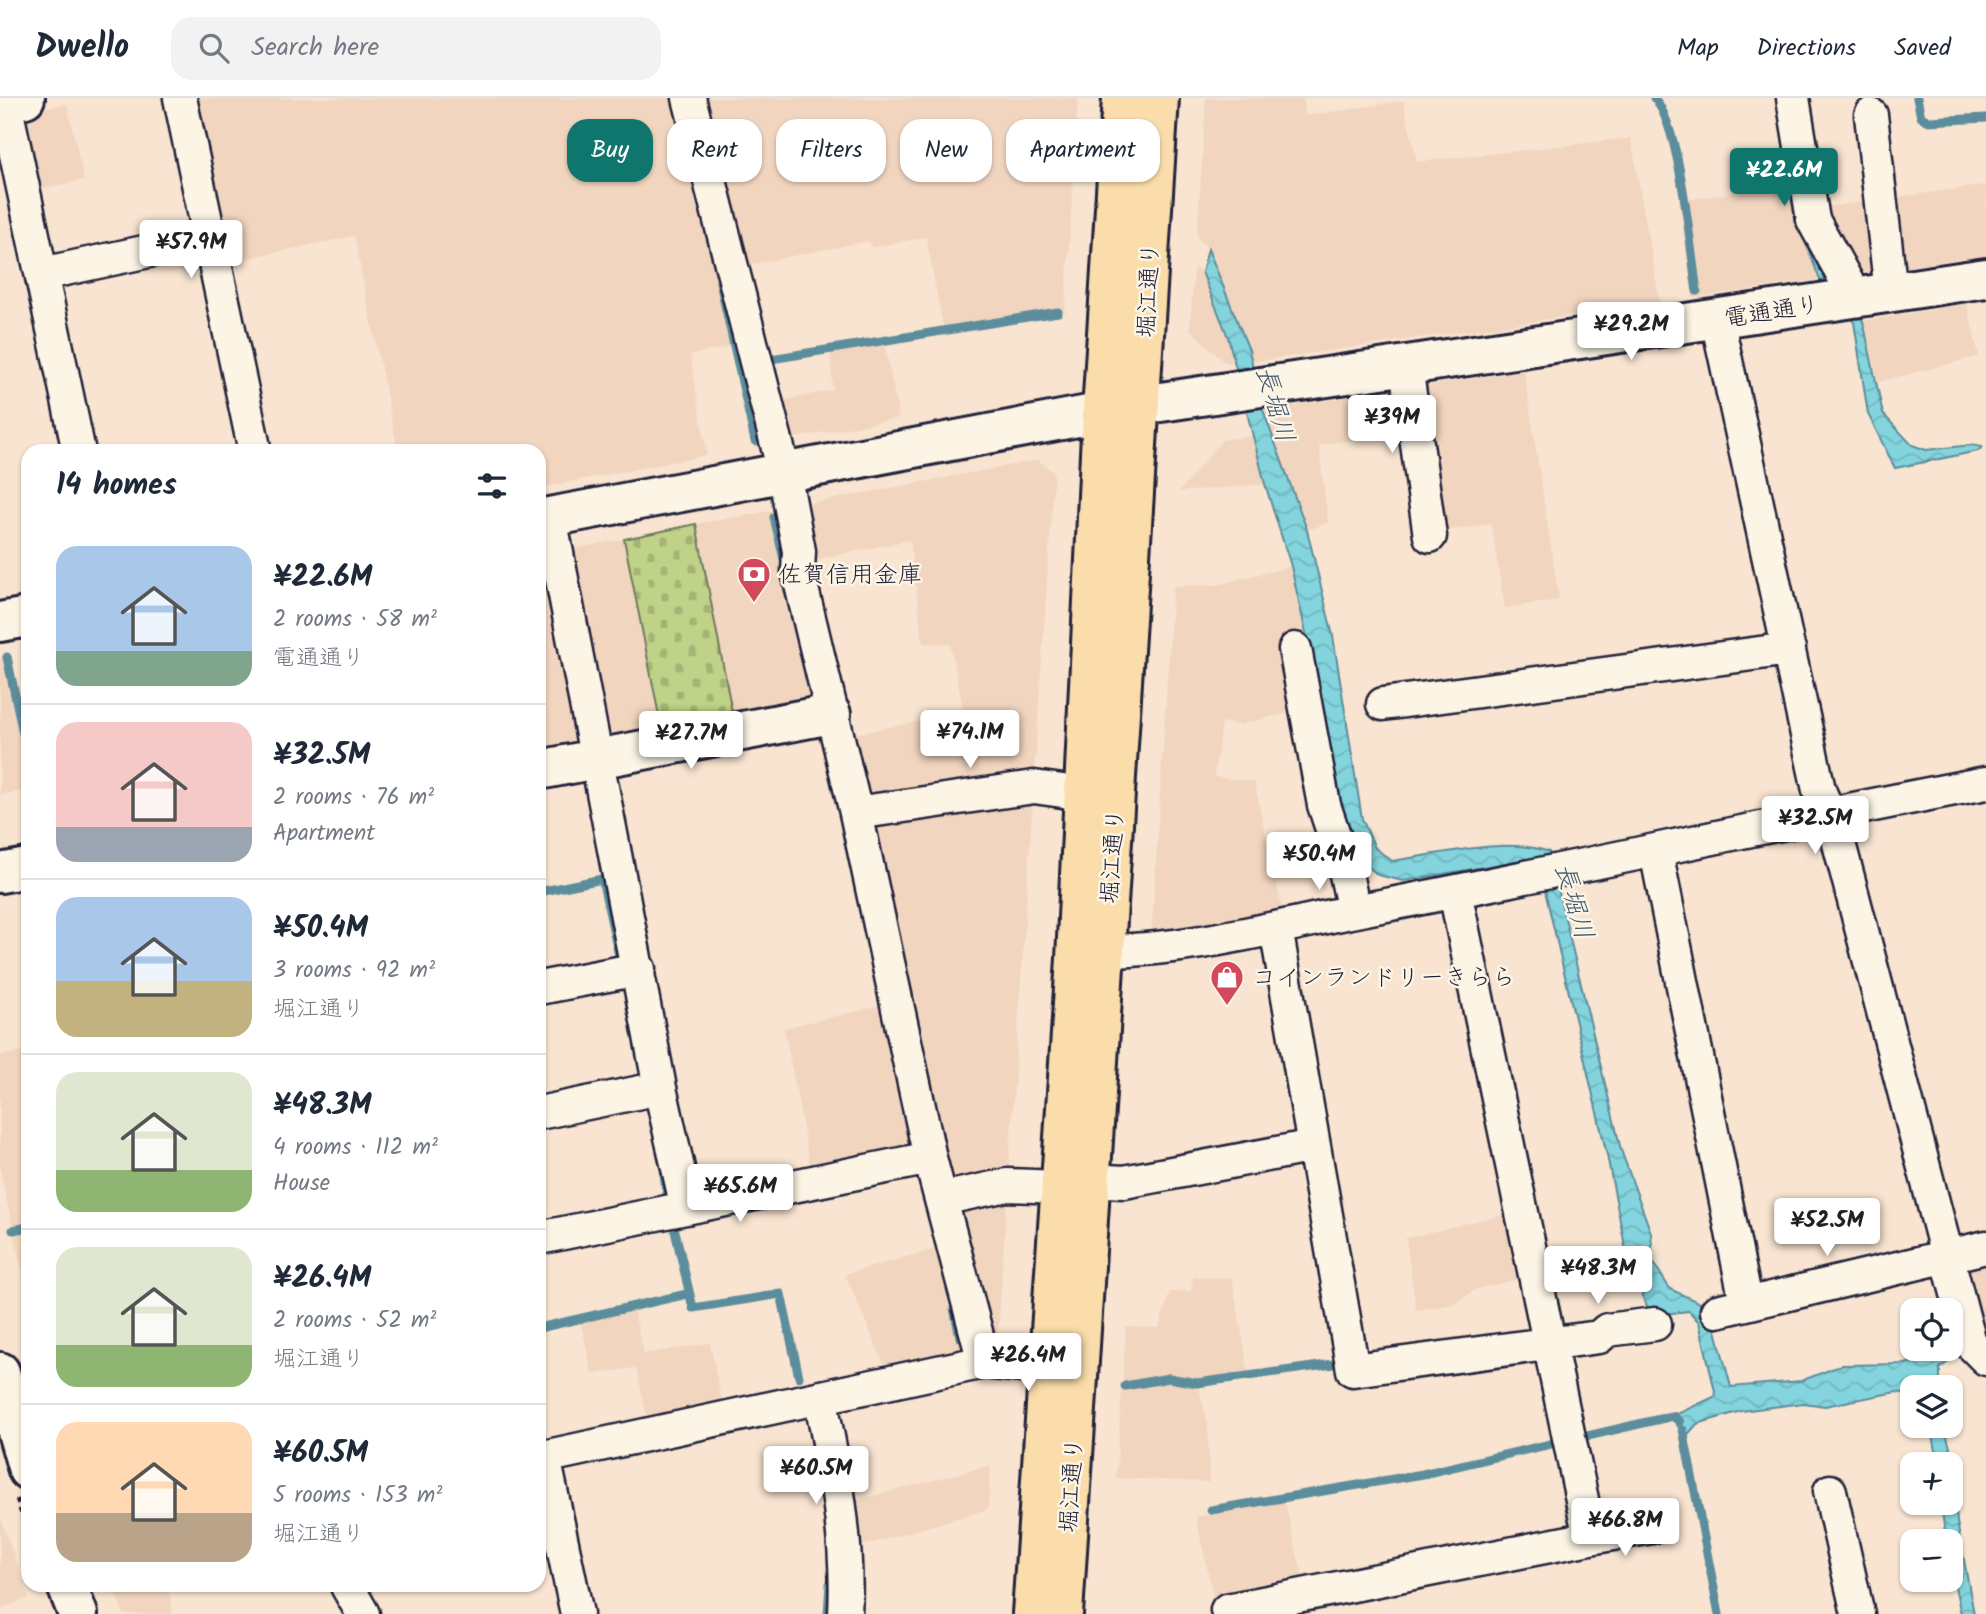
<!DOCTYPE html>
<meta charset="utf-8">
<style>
:root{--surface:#fff;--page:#f2f2f3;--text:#1f2937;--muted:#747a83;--line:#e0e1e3;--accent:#0f766e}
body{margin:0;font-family:Kalam,"Klee One",sans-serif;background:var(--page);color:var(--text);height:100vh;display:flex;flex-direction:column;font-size:26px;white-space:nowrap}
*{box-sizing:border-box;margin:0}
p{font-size:23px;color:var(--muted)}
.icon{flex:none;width:38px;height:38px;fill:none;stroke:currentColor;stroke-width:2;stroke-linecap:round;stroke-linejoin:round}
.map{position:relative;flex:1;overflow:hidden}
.side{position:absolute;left:21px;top:346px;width:525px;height:1148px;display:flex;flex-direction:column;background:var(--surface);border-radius:21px;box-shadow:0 2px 5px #0004}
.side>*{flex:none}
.guide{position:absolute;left:567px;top:21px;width:665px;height:63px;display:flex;gap:14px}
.fabs{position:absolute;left:1900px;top:1200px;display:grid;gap:14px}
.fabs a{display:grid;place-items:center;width:63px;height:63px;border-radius:14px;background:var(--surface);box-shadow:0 2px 5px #0004;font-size:35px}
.price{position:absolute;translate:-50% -60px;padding:0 16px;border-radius:7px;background:#fff;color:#222;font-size:23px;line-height:46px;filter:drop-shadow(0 2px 4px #0008)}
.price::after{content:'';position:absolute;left:50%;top:42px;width:21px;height:16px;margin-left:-10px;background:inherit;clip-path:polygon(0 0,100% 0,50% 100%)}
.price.selected{background:var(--accent);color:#fff}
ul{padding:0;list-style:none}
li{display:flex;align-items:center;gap:21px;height:175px;padding:0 35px}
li+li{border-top:2px solid var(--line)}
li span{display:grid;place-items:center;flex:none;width:196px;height:140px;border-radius:21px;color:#555}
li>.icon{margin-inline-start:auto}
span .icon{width:84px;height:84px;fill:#fffc;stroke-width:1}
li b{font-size:30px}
h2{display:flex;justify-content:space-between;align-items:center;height:84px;padding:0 35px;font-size:30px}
.tag{padding:0 24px;border-radius:21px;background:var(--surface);box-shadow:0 2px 5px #0004;font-size:24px;line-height:63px}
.tag.selected{background:var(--accent);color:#fff}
header{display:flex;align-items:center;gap:42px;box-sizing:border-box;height:98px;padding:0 35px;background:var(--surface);border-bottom:2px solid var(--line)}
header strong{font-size:33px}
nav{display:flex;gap:38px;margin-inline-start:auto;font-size:24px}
.search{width:490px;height:63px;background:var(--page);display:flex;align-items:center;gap:18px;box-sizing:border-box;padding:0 24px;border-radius:21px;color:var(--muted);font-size:26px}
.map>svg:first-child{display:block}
.built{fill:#f1d5bf}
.cemetery{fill:url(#cemetery-stones);stroke:#707a61;stroke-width:2}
.water{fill:url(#water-waves);stroke:#5c8d9c;stroke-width:2}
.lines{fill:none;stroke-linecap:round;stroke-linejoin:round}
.stream{stroke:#5c8d9c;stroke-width:9}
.minor-casing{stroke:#22223b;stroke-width:37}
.tertiary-casing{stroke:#22223b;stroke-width:44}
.trunk-casing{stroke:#22223b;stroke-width:44}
.path{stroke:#22223b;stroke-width:4.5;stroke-dasharray:5 5;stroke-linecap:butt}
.minor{stroke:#fcf5e5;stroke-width:32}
.tertiary{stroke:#fcf5e5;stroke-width:38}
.trunk{stroke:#faddab;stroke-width:38}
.labels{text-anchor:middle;stroke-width:5;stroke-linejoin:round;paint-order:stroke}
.street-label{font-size:24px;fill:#22223b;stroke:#fcf5e5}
.poi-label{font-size:24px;fill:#22223b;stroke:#fcf5e5;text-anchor:start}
.water-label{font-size:26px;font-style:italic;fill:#3f576c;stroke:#fcf5e5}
</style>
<header>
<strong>Dwello</strong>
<div class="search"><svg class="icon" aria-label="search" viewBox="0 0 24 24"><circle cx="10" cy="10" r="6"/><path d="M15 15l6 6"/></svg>Search here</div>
<nav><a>Map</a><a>Directions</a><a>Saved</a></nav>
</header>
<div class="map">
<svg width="1986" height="1516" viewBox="0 0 1986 1516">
<defs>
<pattern id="cemetery-stones" width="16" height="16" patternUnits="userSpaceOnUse" patternTransform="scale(1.75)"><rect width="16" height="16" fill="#bfd287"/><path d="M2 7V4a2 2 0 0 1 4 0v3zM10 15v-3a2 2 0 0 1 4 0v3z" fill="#a4b475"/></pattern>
<pattern id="water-waves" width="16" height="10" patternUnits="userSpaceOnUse" patternTransform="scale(1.75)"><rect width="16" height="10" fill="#83d4dd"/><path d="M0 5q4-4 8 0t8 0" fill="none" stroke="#71b6bf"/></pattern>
</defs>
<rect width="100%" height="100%" fill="#f8e4d0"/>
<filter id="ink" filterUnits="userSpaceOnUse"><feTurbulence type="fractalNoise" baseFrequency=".0143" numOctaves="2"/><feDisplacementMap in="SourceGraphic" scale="14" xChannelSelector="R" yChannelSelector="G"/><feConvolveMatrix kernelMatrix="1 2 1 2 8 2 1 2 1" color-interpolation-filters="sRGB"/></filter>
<g filter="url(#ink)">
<path class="built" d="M190,0H680L739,247L690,257L707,357L539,390V354L398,353L354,138L224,165Z
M698,0H1078L1065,214L944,233L926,139L873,149L868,143L741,168Z
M1206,0H1303L1306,18L1403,3L1417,64L1631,40L1660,205L1251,264L1208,151L1197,139Z
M67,6L84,82L39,91L25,26L34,12Z
M1813,83L1817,110L1986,87V157L1693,200L1679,103Z
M1194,169L1202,174L1228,239L1232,265L1223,263L1190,231Z
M1967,206L1979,258L1878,284L1863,223Z
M884,243L899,320L789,341L781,303L833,292L830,252Z
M1524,273L1559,502L1505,510L1491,426L1433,435L1418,331L1319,347L1328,425L1307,432L1263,312Z
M1252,338L1265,386L1179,394L1222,342Z
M1038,362L1054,375L1008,1081L947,1093L844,638L964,615L950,546L923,545L910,442L813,462L802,407Z
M776,412L816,586L809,603L733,619L696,426Z
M624,441L662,633L621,641L606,629L572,451Z
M548,455L580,634L571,650L539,656V457Z
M1291,468L1322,607L1238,627L1222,624L1214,679L1254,684L1284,820L1151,842L1173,488L1217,487Z
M7,559L28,645V692L0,697V560Z
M888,906L917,1036L909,1052L811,1072L784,930Z
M28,953V1199L0,1072V958Z
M1007,1093L997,1254L950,1104Z
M1514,1114L1528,1179L1476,1191L1454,1206L1416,1212L1406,1140Z
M943,1149L970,1240L959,1255L887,1273L845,1176Z
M1986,1157V1221L1979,1223L1963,1162Z
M1193,1179L1232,1180L1249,1276L1197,1283L1208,1328L1209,1384L1116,1380L1126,1229L1159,1230L1170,1194L1191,1193Z
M633,1210L644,1256L710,1245L722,1306L648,1322L636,1270L592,1276L580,1221Z
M991,1367L988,1411L855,1450L851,1404Z
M1284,1401L1305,1488L1215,1506L1196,1419Z
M0,1418L29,1500L0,1511Z
M112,1488H168L173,1516H124Z"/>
<path class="cemetery" d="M696,426L733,619L662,633L624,441Z"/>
<path class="water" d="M1802,135L1817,150L1827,180L1863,223L1883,316L1912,347L1926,352L1972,347L1982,349L1978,353L1895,370L1868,316L1854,224L1820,182Z
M1208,151L1249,252L1263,312L1307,432L1333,538L1362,721L1375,750L1392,763C1436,757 1508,738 1549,754L1621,1052L1651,1135L1653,1164L1670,1191L1700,1205L1713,1221L1731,1289L1801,1283L1842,1267L1905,1266L1957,1249L1959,1256L1940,1270V1290H1913V1297L1896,1294L1825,1308L1804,1305L1741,1313L1697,1326L1684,1341L1673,1318L1716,1298L1699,1224L1689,1213L1663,1216L1649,1213L1628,1163L1607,1057L1539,767L1529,761L1403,783L1378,777L1355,757L1343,727L1322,607L1291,468L1265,386L1228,239L1202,174Z
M1931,1328H1944L1952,1357L1957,1424L1974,1516H1961L1951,1470V1444H1946L1941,1405H1951V1367H1939Z"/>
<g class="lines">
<path class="stream" d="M1654,0C1681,29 1690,151 1697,193
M1917,0L1921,19L1929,23L1986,20
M720,184L755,343
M771,261L1058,214
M774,419L786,470
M7,559L23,635L28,641
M539,794L602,781L619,858
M664,1077L667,1096
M13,1132L28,1129
M675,1133L693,1210L781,1196L799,1279
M954,1210L960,1239
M539,1230L687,1196
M1125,1288L1169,1280L1197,1285L1341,1265
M1683,1332L1719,1516
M1579,1340L1673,1318L1680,1324
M1211,1412L1423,1376L1559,1344
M828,1516L830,1486"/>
<defs>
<path id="minor" d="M4,0L79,354
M180,0L255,354
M689,0L784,374L799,453L798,474L856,715L930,1060L984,1264
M1793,0L1813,122L1847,184L1851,201
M1871,17L1891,195
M42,176L209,140
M1717,221L1819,692L1835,730L1970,1245L1986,1261
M1406,268L1430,438
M550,419L660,990L687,1110
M1295,551L1324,707L1344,767L1354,813
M1383,606L1789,551
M856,715L1034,689L1084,696
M1656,753L1743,1189
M1276,830L1353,1272L1599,1239L1607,1232L1655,1226
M1105,853C1198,852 1289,825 1381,808C1583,769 1784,723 1986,685
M539,890L639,871
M539,1015L660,990
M1090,1082L1124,1084L1314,1048
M941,1101L1007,1087L1061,1089
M539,1140L930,1060
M1717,1213L1986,1149
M820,1299C835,1372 849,1441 845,1516
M544,1359L577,1516
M539,1360L984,1264L1073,1273
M1830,1393L1858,1516
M1590,1440L1652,1429
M347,1488L363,1516
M1228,1516L1227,1512L1590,1440L1455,794"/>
<path id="tertiary" d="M0,5L25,0
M539,421L1141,307L1986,180
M0,524L28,519
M539,672L831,616
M0,775L28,770
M0,1274L28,1372
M67,1488L78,1516"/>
<path id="trunk" d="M1032,1516L1076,861L1102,314L1122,0
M1063,1516L1159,0"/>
</defs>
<use href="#minor" class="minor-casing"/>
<use href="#tertiary" class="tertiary-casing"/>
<use href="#trunk" class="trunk-casing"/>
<path class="path" d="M17,1401L28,1437"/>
<use href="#minor" class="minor"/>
<use href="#tertiary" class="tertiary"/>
<use href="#trunk" class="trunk"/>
</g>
</g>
<defs>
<symbol id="bank-pin" viewBox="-11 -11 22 30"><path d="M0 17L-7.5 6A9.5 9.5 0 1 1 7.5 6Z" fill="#d1495b" stroke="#fcf5e5"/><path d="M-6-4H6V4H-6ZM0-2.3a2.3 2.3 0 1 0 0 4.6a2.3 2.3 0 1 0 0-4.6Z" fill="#fff"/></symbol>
<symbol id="shop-pin" viewBox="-11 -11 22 30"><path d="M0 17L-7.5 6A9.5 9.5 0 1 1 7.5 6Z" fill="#d1495b" stroke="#fcf5e5"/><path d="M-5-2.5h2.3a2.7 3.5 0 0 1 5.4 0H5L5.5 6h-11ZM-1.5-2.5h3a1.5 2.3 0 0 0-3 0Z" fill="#fff"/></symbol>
</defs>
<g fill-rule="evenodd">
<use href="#bank-pin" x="735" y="457" width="38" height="52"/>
<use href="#shop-pin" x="1208" y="860" width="38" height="52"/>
</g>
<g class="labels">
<g class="street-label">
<text transform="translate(1148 192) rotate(-87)" y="8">堀江通り</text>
<text transform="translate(1772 213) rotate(-9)" y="8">電通通り</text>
<text transform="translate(1112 758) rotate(-86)" y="8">堀江通り</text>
<text transform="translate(1071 1387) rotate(-86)" y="8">堀江通り</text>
</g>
<g class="poi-label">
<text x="778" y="484">佐賀信用金庫</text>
<text x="1252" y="887">コインランドリーきらら</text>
</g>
<g class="water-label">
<text transform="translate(1276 306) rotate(74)" y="9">長堀川</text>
<text transform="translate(1575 803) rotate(74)" y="9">長堀川</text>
</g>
</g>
</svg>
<div class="fabs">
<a><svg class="icon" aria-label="locate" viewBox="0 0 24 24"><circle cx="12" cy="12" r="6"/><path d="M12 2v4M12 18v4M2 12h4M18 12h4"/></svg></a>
<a><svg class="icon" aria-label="layers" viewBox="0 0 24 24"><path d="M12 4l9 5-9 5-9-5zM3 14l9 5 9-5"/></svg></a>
<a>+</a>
<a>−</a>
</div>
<b class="price selected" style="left:1784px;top:110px">¥22.6M</b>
<b class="price" style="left:191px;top:182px">¥57.9M</b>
<b class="price" style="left:1631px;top:264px">¥29.2M</b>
<b class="price" style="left:1392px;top:357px">¥39M</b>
<b class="price" style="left:970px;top:672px">¥74.1M</b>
<b class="price" style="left:691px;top:673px">¥27.7M</b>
<b class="price" style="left:1815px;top:758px">¥32.5M</b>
<b class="price" style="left:1319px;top:794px">¥50.4M</b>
<b class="price" style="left:740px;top:1126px">¥65.6M</b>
<b class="price" style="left:1827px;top:1160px">¥52.5M</b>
<b class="price" style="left:1598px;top:1208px">¥48.3M</b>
<b class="price" style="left:1028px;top:1295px">¥26.4M</b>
<b class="price" style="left:816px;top:1408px">¥60.5M</b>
<b class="price" style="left:1625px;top:1460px">¥66.8M</b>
<div class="guide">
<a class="tag selected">Buy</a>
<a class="tag">Rent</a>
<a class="tag">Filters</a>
<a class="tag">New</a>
<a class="tag">Apartment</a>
</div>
<section class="side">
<h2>14 homes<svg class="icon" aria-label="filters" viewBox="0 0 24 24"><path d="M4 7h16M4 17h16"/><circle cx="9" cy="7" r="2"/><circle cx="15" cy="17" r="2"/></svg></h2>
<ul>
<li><span style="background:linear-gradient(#a9c7e8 75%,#7fa58c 0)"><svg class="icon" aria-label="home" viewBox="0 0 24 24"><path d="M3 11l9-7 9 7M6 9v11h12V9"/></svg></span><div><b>¥22.6M</b><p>2 rooms · 58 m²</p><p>電通通り</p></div></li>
<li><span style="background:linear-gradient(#f6c9c9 75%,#9aa5b1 0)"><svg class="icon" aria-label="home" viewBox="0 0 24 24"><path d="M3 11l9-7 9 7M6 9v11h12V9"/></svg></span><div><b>¥32.5M</b><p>2 rooms · 76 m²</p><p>Apartment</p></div></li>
<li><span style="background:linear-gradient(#a9c7e8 60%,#c2b280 0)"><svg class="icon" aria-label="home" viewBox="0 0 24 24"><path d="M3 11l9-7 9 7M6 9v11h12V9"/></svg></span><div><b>¥50.4M</b><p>3 rooms · 92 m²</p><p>堀江通り</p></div></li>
<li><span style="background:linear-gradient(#dfe7d0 70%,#8fb573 0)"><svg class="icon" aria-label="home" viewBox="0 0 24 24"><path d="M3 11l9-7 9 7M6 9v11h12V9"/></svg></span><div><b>¥48.3M</b><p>4 rooms · 112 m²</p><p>House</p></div></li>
<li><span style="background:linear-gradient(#dfe7d0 70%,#8fb573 0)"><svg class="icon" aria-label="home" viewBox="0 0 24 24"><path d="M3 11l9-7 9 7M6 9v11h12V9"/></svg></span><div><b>¥26.4M</b><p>2 rooms · 52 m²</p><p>堀江通り</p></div></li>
<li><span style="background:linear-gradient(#ffd9b3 65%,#b9a48a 0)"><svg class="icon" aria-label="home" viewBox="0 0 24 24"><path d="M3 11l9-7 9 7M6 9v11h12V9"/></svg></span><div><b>¥60.5M</b><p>5 rooms · 153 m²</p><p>堀江通り</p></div></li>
</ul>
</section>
</div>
